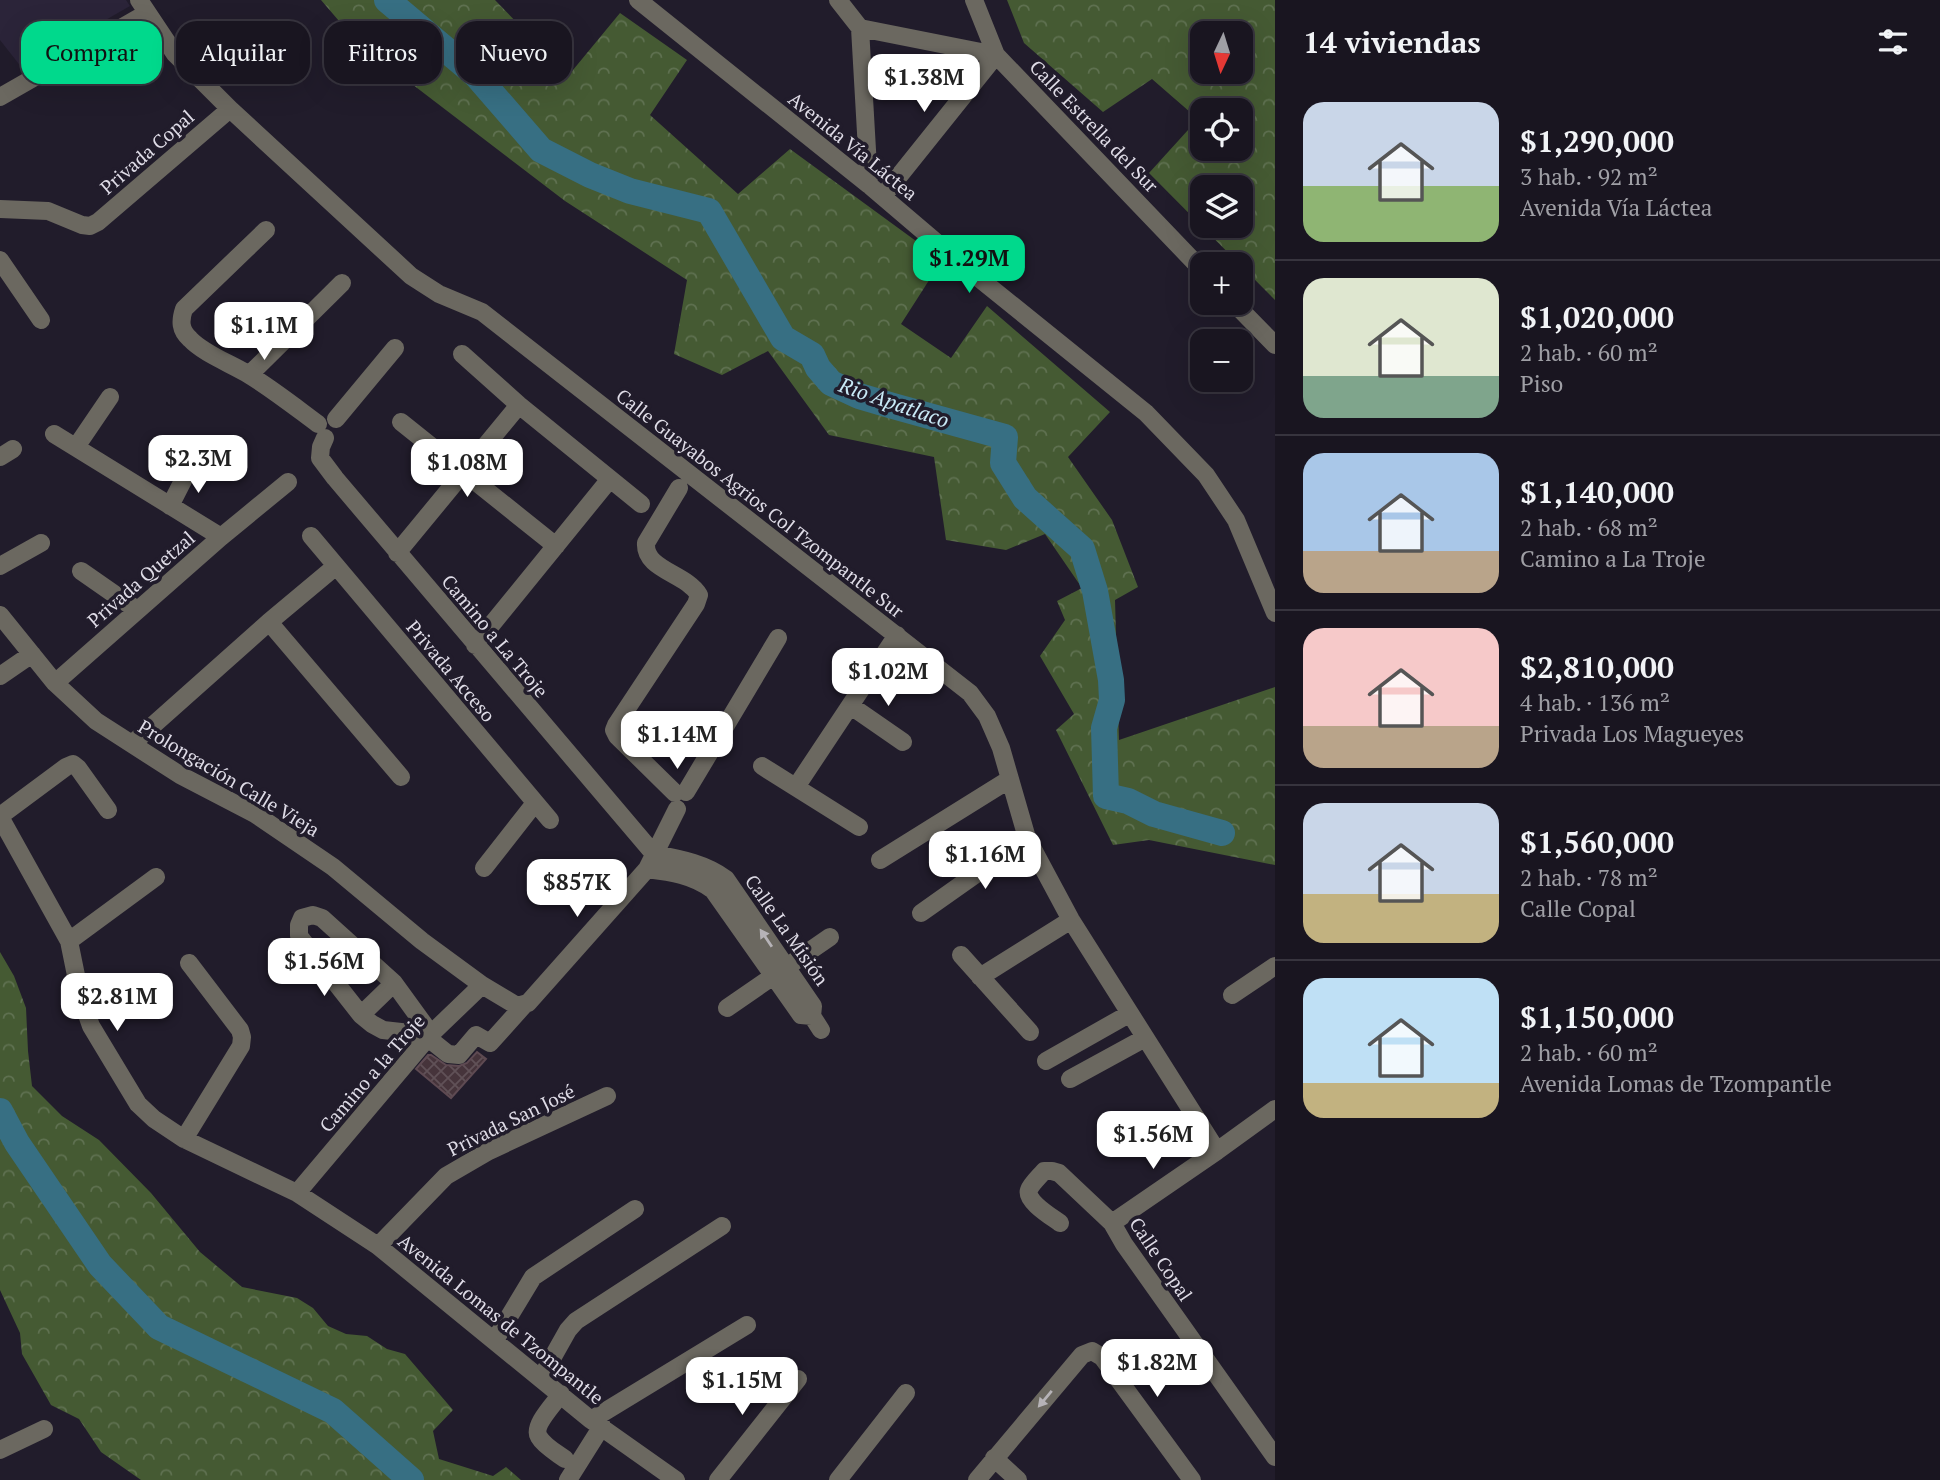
<!DOCTYPE html>
<html lang="es">
<meta charset="utf-8">
<style>
:root{--surface:#191520;--page:#26222d;--text:#f1f3f6;--muted:#9f9fa5;--line:#37343e;--accent:#00d98c}
body{margin:0;font-family:"PT Serif",serif;background:var(--page);color:var(--text);height:100vh;display:flex;flex-direction:column;font-size:26px;white-space:nowrap}
*{box-sizing:border-box;margin:0}
p{font-size:23px;color:var(--muted)}
.icon{flex:none;width:38px;height:38px;fill:none;stroke:currentColor;stroke-width:2;stroke-linecap:round;stroke-linejoin:round}
.map{position:relative;flex:1;overflow:hidden}
.drawer{display:flex;flex-direction:column;background:var(--surface);width:665px}
.drawer>*{flex:none}
.top-card{position:absolute;left:21px;top:21px;width:665px;height:63px;display:flex;gap:14px}
.needle{width:46px;rotate:184deg}
.buttons{position:absolute;left:1190px;top:21px;display:grid;gap:14px}
.buttons a{display:grid;place-items:center;width:63px;height:63px;border-radius:14px;background:var(--surface);box-shadow:0 7px 28px #0002,0 0 0 2px var(--line);font-size:35px}
.price{position:absolute;translate:-50% -60px;padding:0 16px;border-radius:14px;background:#fff;color:#222;font-size:23px;line-height:46px;filter:drop-shadow(0 2px 4px #0008)}
.price::after{content:'';position:absolute;left:50%;top:42px;width:21px;height:16px;margin-left:-10px;background:inherit;clip-path:polygon(0 0,100% 0,50% 100%)}
.price.on{background:var(--accent);color:#111}
ul{padding:0;list-style:none}
li{display:flex;align-items:center;gap:21px;height:175px;padding:0 28px}
li+li{border-top:2px solid var(--line)}
li span{display:grid;place-items:center;flex:none;width:196px;height:140px;border-radius:21px;color:#555}
li>.icon{margin-inline-start:auto}
span .icon{width:84px;height:84px;fill:#fffc;stroke-width:1}
li b{font-size:30px}
h2{display:flex;justify-content:space-between;align-items:center;height:84px;padding:0 28px;font-size:30px}
.pill{padding:0 24px;border-radius:21px;background:var(--surface);box-shadow:0 7px 28px #0002,0 0 0 2px var(--line);font-size:24px;line-height:63px}
.pill.on{background:var(--accent);color:#111}
main{display:flex;flex:1;min-height:0}
.map>svg:first-child{display:block}
.built{fill:#2b2439}
.forest{fill:url(#forest-crowns);fill-rule:evenodd}
.lines{fill:none;stroke-linecap:round;stroke-linejoin:round}
.river{stroke:#376f83;stroke-width:26}
.building{fill:url(#building-cross-hatch);stroke:#5e4a52;stroke-width:2}
.minor{stroke:#6b6860;stroke-width:18}
.oneway{fill:#b6b3b7}
.labels{text-anchor:middle;stroke-width:7;stroke-linejoin:round;paint-order:stroke}
.street-label{font-size:19px;fill:#dedbe6;stroke:#211c2b}
.water-label{font-size:21px;font-style:italic;fill:#c9eaf7;stroke:#211c2b}
</style>
<main>
<div class="map">
<svg width="1275" height="1480" viewBox="0 0 1275 1480">
<defs>
<pattern id="forest-crowns" width="20" height="18" patternUnits="userSpaceOnUse" patternTransform="scale(1.75)"><rect width="20" height="18" fill="#455a33"/><path d="M2 6a3 3 0 1 1 6 0M12 15a3 3 0 1 1 6 0" fill="none" stroke="#5f7151"/></pattern>
<pattern id="building-cross-hatch" width="8" height="8" patternUnits="userSpaceOnUse" patternTransform="scale(1.75)"><rect width="8" height="8" fill="#46343b"/><path d="M0 0l8 8M0 8l8-8" fill="none" stroke="#605157"/></pattern>
</defs>
<rect width="100%" height="100%" fill="#211c2b"/>
<path class="built" d="M0,0H126L130,6L22,68L0,40Z"/>
<path class="forest" d="M321,0H495L568,76L620,13L687,60L650,115L738,194L790,149L942,260L901,324L951,358L987,306L1110,412L1068,457L1112,520L1138,587L1115,600L1119,740L1275,687V865L1149,840L1113,845L1056,730L1074,714L1040,656L1065,620L1057,601L1082,588L1045,534L1006,550L946,540L934,457L829,435L768,351L722,375L674,354L687,280L565,201L357,42Z
M1007,0H1275V300L1149,173L1198,119L1152,79L1103,112L1024,43ZM1202,33H1241V72H1202ZM1202,110H1241V149H1202ZM1202,187H1241V226H1202Z
M0,952L14,976L26,1008L28,1051L32,1086L62,1116L99,1140L151,1193L200,1252L242,1287L297,1298L313,1308L328,1326L346,1334L367,1336L387,1349L405,1354L453,1410L433,1431L439,1459L493,1476L506,1467L521,1480H141L101,1452L79,1419L51,1405L22,1354L20,1333L0,1290Z"/>
<g class="lines">
<path class="river" d="M387,0L476,75L541,150L590,175L630,191L709,211L783,338L812,355L818,368L831,383L859,396L893,406L1005,437L1003,463L1025,498L1082,549L1095,591L1111,680L1112,700L1104,728L1106,796L1128,801L1154,814L1222,833
M0,1111L17,1143L100,1265L159,1327L333,1411L411,1480"/>
</g>
<path class="building" d="M477,1052L486,1059L451,1098L416,1069L428,1055H431L446,1065L459,1066L467,1063Z"/>
<g class="lines">
<path class="minor" d="M139,0L175,54L230,109L411,276L439,294L482,312L970,693L987,716L1001,748L1027,838L1071,920L1217,1151
M638,0L869,185L970,271L1146,413L1206,475L1236,520L1275,613
M838,0L860,28L869,185
M974,0L996,55L1202,270
M860,28L996,55L883,196
M0,97L147,13
M0,209L48,211L82,225L90,226L98,222L230,109
M266,230L184,309C180,321 180,330 190,339C203,353 229,363 246,373C271,388 295,407 318,424
M0,260L41,320
M1234,303L1275,345
M462,354L519,405L641,504
M249,375L342,283
M336,419L395,348
M401,422L556,546
M54,434L221,537
M325,438L321,447L320,458L335,478L654,854
M76,447L110,397
M0,457L13,449
M170,506L191,465
M311,536L550,820
M397,553L519,405
M0,566L41,543
M81,571L137,610
M0,615L55,683L96,721L180,775L255,814L333,867L422,941L482,985L517,1006L528,1003L647,869L677,809
M269,622L401,777
M475,645L610,479
M0,676L32,654
M55,683L221,537L288,482
M851,706L903,742
M132,744L269,622L336,566
M762,766L859,827
M796,787L897,635
M686,792L778,638
M675,793L617,736L614,730L616,725L696,604L699,595C686,573 644,570 646,543L679,488
M0,816L66,767L73,764L78,768L108,810
M0,817L69,941L80,995L91,1026L138,1104L154,1119L184,1139L297,1193L378,1246L591,1420L676,1480
M654,854C680,859 704,863 726,879L813,1006L812,1016
M880,860L1010,779
M484,868L535,803
M647,869C671,872 693,875 713,890L801,1015L812,1016
M921,913L1027,838
M69,941L156,877
M961,955L1030,1032
M980,977L1071,920
M1232,995L1275,966
M727,1008L830,937
M361,1015L394,983
M812,1016L821,1030
M428,1038L448,1054L459,1055L476,1035L490,1043L525,1004
M425,1041L410,1033L383,1030L372,1024L361,1015L299,936V925L302,918L313,915L322,918L394,983L431,1034
M1046,1061L1129,1014
M1070,1079L1145,1038
M184,1139L241,1046L242,1037L240,1030L189,963
M297,1193L431,1034L482,985
M1060,1223C1052,1217 1025,1201 1029,1190C1031,1184 1040,1176 1044,1171H1052L1059,1173L1112,1223L1124,1244L1275,1457
M1112,1223L1217,1151L1275,1109
M378,1246L446,1176L489,1151L607,1096
M495,1340L533,1277L635,1209
M541,1378L568,1330L576,1321L722,1226
M561,1394C554,1404 532,1426 539,1437C544,1446 557,1453 565,1459
M591,1420L747,1325
M0,1450L44,1429
M994,1458L1018,1480
M568,1480L602,1426
M718,1480L798,1379
M838,1480L906,1393
M977,1480L1082,1355L1092,1351L1102,1357L1192,1480"/>
</g>
<defs><path id="oneway-solid" d="M-6-.8H1V-3.2L6.5 0L1 3.2V.8H-6Z" transform="scale(1.75)"/></defs>
<g class="oneway">
<use href="#oneway-solid" transform="translate(766 938) rotate(-124)"/>
<use href="#oneway-solid" transform="translate(1045 1399) rotate(130)"/>
</g>
<g class="labels">
<g class="street-label">
<text transform="translate(1094 126) rotate(46)" y="7">Calle Estrella del Sur</text>
<text transform="translate(853 146) rotate(39)" y="7">Avenida Vía Láctea</text>
<text transform="translate(147 152) rotate(-41)" y="7">Privada Copal</text>
<text transform="translate(760 503) rotate(38)" y="7">Calle Guayabos Agrios Col Tzompantle Sur</text>
<text transform="translate(141 579) rotate(-41)" y="7">Privada Quetzal</text>
<text transform="translate(495 636) rotate(50)" y="7">Camino a La Troje</text>
<text transform="translate(451 671) rotate(50)" y="7">Privada Acceso</text>
<text transform="translate(229 778) rotate(31)" y="7">Prolongación Calle Vieja</text>
<text transform="translate(787 930) rotate(55)" y="7">Calle La Misión</text>
<text transform="translate(372 1073) rotate(-49)" y="7">Camino a la Troje</text>
<text transform="translate(511 1120) rotate(-26)" y="7">Privada San José</text>
<text transform="translate(1161 1259) rotate(56)" y="7">Calle Copal</text>
<text transform="translate(501 1319) rotate(39)" y="7">Avenida Lomas de Tzompantle</text>
</g>
<g class="water-label">
<text transform="translate(894 403) rotate(19)" y="7">Rio Apatlaco</text>
</g>
</g>
</svg>
<div class="buttons">
<a><svg class="needle" viewBox="-14 -14 28 28"><path d="M0-13l5 13h-10z" fill="#e53935"/><path d="M0 13l5-13h-10z" fill="#9f9fa5"/></svg></a>
<a><svg class="icon" aria-label="locate" viewBox="0 0 24 24"><circle cx="12" cy="12" r="6"/><path d="M12 2v4M12 18v4M2 12h4M18 12h4"/></svg></a>
<a><svg class="icon" aria-label="layers" viewBox="0 0 24 24"><path d="M12 4l9 5-9 5-9-5zM3 14l9 5 9-5"/></svg></a>
<a>+</a>
<a>−</a>
</div>
<b class="price" style="left:924px;top:114px">$1.38M</b>
<b class="price on" style="left:969px;top:295px">$1.29M</b>
<b class="price" style="left:264px;top:362px">$1.1M</b>
<b class="price" style="left:198px;top:495px">$2.3M</b>
<b class="price" style="left:467px;top:499px">$1.08M</b>
<b class="price" style="left:888px;top:708px">$1.02M</b>
<b class="price" style="left:677px;top:771px">$1.14M</b>
<b class="price" style="left:985px;top:891px">$1.16M</b>
<b class="price" style="left:577px;top:919px">$857K</b>
<b class="price" style="left:324px;top:998px">$1.56M</b>
<b class="price" style="left:117px;top:1033px">$2.81M</b>
<b class="price" style="left:1153px;top:1171px">$1.56M</b>
<b class="price" style="left:1157px;top:1399px">$1.82M</b>
<b class="price" style="left:742px;top:1417px">$1.15M</b>
<div class="top-card">
<a class="pill on">Comprar</a>
<a class="pill">Alquilar</a>
<a class="pill">Filtros</a>
<a class="pill">Nuevo</a>
</div>
</div>
<section class="drawer">
<h2>14 viviendas<svg class="icon" aria-label="filters" viewBox="0 0 24 24"><path d="M4 7h16M4 17h16"/><circle cx="9" cy="7" r="2"/><circle cx="15" cy="17" r="2"/></svg></h2>
<ul>
<li><span style="background:linear-gradient(#c9d6e8 60%,#8fb573 0)"><svg class="icon" aria-label="home" viewBox="0 0 24 24"><path d="M3 11l9-7 9 7M6 9v11h12V9"/></svg></span><div><b>$1,290,000</b><p>3 hab. · 92 m²</p><p>Avenida Vía Láctea</p></div></li>
<li><span style="background:linear-gradient(#dfe7d0 70%,#7fa58c 0)"><svg class="icon" aria-label="home" viewBox="0 0 24 24"><path d="M3 11l9-7 9 7M6 9v11h12V9"/></svg></span><div><b>$1,020,000</b><p>2 hab. · 60 m²</p><p>Piso</p></div></li>
<li><span style="background:linear-gradient(#a9c7e8 70%,#b9a48a 0)"><svg class="icon" aria-label="home" viewBox="0 0 24 24"><path d="M3 11l9-7 9 7M6 9v11h12V9"/></svg></span><div><b>$1,140,000</b><p>2 hab. · 68 m²</p><p>Camino a La Troje</p></div></li>
<li><span style="background:linear-gradient(#f6c9c9 70%,#b9a48a 0)"><svg class="icon" aria-label="home" viewBox="0 0 24 24"><path d="M3 11l9-7 9 7M6 9v11h12V9"/></svg></span><div><b>$2,810,000</b><p>4 hab. · 136 m²</p><p>Privada Los Magueyes</p></div></li>
<li><span style="background:linear-gradient(#c9d6e8 65%,#c2b280 0)"><svg class="icon" aria-label="home" viewBox="0 0 24 24"><path d="M3 11l9-7 9 7M6 9v11h12V9"/></svg></span><div><b>$1,560,000</b><p>2 hab. · 78 m²</p><p>Calle Copal</p></div></li>
<li><span style="background:linear-gradient(#bfe0f5 75%,#c2b280 0)"><svg class="icon" aria-label="home" viewBox="0 0 24 24"><path d="M3 11l9-7 9 7M6 9v11h12V9"/></svg></span><div><b>$1,150,000</b><p>2 hab. · 60 m²</p><p>Avenida Lomas de Tzompantle</p></div></li>
</ul>
</section>
</main>
